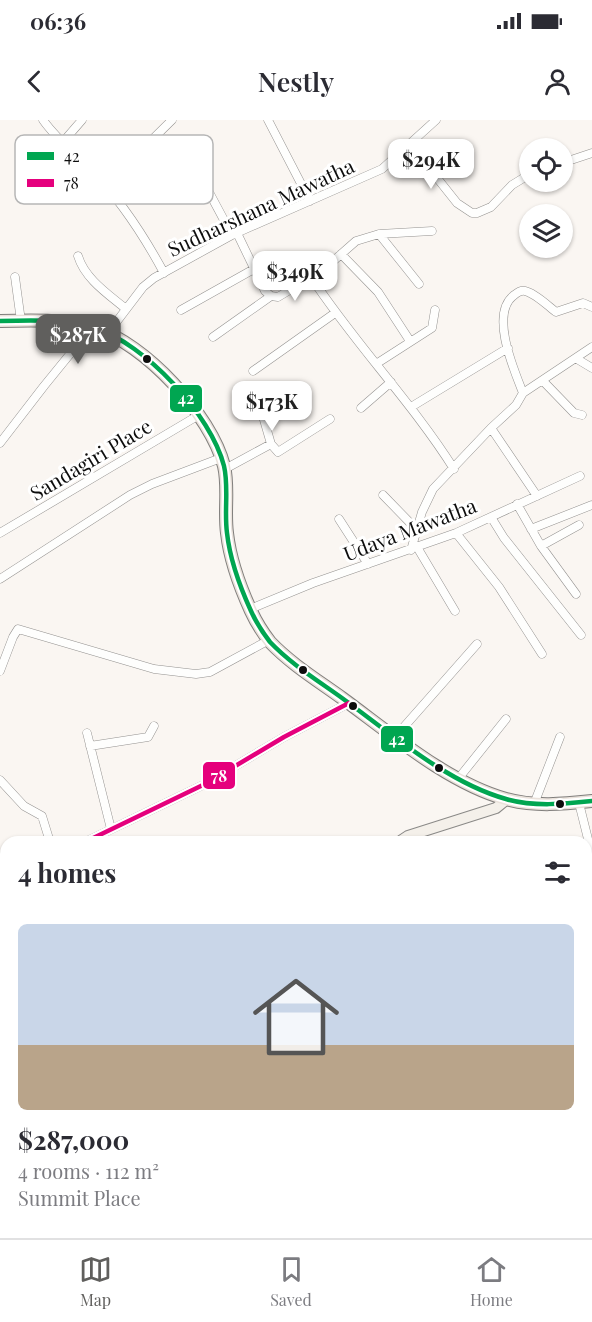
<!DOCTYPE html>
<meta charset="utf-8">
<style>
:root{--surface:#fff;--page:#f2f2f3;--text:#2b2b33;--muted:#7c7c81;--line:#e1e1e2;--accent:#605f5d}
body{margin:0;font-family:"Playfair Display",serif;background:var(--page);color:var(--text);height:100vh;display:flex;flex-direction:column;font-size:22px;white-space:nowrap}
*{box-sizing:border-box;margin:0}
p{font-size:20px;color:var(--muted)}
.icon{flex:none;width:33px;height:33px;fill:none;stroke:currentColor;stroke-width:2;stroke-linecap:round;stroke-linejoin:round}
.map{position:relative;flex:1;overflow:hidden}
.details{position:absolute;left:0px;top:716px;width:592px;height:404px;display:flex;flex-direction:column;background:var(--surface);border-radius:18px 18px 0 0;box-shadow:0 2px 4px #0004}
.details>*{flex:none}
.tools{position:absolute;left:519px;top:18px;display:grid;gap:12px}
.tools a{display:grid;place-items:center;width:54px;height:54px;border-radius:50%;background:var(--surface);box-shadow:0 2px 4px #0004;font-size:30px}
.price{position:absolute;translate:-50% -51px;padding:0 14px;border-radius:12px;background:#fff;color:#222;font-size:20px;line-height:39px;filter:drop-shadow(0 2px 3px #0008)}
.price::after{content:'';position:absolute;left:50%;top:36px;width:18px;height:14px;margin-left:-9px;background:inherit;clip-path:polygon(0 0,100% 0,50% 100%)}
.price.on{background:var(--accent);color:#fff}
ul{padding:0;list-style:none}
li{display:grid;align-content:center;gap:12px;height:318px;padding:0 18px}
li span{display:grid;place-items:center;height:186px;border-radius:9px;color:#555}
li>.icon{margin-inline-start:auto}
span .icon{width:108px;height:108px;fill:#fffc;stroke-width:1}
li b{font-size:26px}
h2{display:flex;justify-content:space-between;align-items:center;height:72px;padding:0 18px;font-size:26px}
.status{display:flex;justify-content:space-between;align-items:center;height:42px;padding:0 30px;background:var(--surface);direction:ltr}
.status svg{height:16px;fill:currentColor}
header{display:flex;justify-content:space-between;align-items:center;height:78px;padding:0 18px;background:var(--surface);font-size:27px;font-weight:600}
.menu{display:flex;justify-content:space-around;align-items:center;height:84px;border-top:2px solid var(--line);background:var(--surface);font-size:16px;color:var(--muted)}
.menu a{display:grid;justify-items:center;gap:3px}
.menu .on{color:var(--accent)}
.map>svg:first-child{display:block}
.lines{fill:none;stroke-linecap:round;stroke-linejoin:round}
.minor-casing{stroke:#949290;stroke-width:9}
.tertiary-casing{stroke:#949290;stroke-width:10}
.secondary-casing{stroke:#8a8987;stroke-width:12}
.primary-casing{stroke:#817f7d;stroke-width:14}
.minor{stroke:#fefefd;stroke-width:8}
.tertiary{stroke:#fefefd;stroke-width:9}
.secondary{stroke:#f4f0ea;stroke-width:10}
.primary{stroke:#eae2db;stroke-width:12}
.bus-1-casing{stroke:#fff;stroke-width:9}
.bus-2-casing{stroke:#fff;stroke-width:9}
.bus-1{stroke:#00a651;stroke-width:4.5}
.bus-2{stroke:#e5007d;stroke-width:4.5}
.bus-dot{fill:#0d0d0d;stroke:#fff;stroke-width:2}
.labels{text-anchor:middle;stroke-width:6;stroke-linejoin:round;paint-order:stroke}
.street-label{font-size:20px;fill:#0d0d0d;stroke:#fff}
.key{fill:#fff;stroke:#b6b6b6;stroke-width:1.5}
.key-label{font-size:16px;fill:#0d0d0d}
.line-badge{stroke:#fff;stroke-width:2}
.badge-label{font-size:16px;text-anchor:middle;font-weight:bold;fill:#fff}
</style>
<div class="status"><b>06:36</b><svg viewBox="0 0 49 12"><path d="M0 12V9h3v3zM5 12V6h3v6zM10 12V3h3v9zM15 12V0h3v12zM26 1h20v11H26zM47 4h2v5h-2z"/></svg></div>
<header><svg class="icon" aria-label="back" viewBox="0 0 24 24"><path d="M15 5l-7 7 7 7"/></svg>Nestly<svg class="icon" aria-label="person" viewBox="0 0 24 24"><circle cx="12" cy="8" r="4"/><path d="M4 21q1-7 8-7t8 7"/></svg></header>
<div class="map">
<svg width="592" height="1118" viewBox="0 0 592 1118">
<rect width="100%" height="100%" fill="#faf6f2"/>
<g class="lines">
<defs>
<path id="minor" d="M43,0C57,20 75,33 91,50C121,80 144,116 164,153
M268,0L310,81
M62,23L82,0
M410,24L457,83L472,93H477L491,87L512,65L530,54
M562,43L592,33
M202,59L232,115
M105,66L172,0
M237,113L265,171L271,176
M379,114L419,164
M341,134L378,172L410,221
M78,136C85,159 108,174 126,189
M15,157L21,201
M311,157C355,224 411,281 454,349
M181,190L254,149
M108,213L143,167L154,158L232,115L382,49L436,0
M213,217L271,176L278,177L323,150L356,121L379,114L432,111
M577,239L592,248
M376,244L432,208L435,190
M253,251L335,193
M543,261L574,293L582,295
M523,273C514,250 490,195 513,176C517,173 520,170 525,171C535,173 548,186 556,192L583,183L592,187
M411,287L508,228
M361,288L391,262
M491,308L537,376
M0,323L44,266L92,207
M271,324L262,293L263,287L279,276
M225,349L271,324L278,332L330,299
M383,375L418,411
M517,384L541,426L576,474
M491,397L504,418L581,515
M339,399L368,444
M531,409L592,385
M0,413L199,295
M456,413L499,467L542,534
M541,426L579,405
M417,427L455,491
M411,430L422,392L433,369L491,308L516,285L523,273L592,227
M0,459L130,375L152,364L221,338
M250,489L313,463L456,413L580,356
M0,551L13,517L18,509L154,549L196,554L210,552L269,520
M87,613L111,709
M395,617L477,524
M90,626L148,617L154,606
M458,659L506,599
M0,660L24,686L42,696L50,722
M579,683L592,735
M534,684L560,617
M85,722L205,664L284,617L349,583
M0,868L6,862
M0,1010L6,1004
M0,1068L6,1059
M501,1113L502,1118
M531,1113L532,1118
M574,1113L576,1118
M41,1118L62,1113
M122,1118L126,1113
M176,1118L179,1113
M548,1118L557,1113"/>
<path id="tertiary" d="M424,1113L425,1118"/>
<path id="secondary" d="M399,722L408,716L496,688L507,679
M397,1118L404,1113"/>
<path id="primary" d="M0,201C31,200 64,199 94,208C145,223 211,295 224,346C229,367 224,391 227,413C230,440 240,467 251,491C256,502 263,513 270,522C291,544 317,560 342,578C390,613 448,663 506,679C534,687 564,684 592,681"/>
</defs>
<use href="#minor" class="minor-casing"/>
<use href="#tertiary" class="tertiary-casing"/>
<use href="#secondary" class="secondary-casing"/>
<use href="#primary" class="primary-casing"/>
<use href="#minor" class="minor"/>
<use href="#tertiary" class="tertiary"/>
<use href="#secondary" class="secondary"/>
<use href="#primary" class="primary"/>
<defs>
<path id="bus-1" d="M0,201C31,200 64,199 94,208C145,223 211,295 224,346C229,367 224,391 227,413C230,440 240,467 251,491C256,502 263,513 270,522C291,544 317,560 342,578C390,613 448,663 506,679C534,687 564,684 592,681"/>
<path id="bus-2" d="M85,722L205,664L284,617L349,583"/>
</defs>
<use href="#bus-1" class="bus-1-casing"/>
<use href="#bus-2" class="bus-2-casing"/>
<use href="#bus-1" class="bus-1"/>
<use href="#bus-2" class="bus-2"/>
</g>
<g class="bus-dot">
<circle cx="147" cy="239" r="5"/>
<circle cx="303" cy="550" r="5"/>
<circle cx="353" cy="586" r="5"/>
<circle cx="439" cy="648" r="5"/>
<circle cx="560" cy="684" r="5"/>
</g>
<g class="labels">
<g class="street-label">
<text transform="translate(261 88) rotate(-25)" y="7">Sudharshana Mawatha</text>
<text transform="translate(91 340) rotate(-31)" y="7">Sandagiri Place</text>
<text transform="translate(410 410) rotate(-21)" y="7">Udaya Mawatha</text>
</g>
</g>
<rect x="15" y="15" width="198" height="69" rx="9" class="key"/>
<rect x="27" y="32" width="27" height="8" fill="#00a651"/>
<rect x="27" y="59" width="27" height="8" fill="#e5007d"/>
<g class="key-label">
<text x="64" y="42">42</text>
<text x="64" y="69">78</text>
</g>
<g class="line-badge">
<rect x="169" y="264" width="34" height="29" rx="6" fill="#00a651"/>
<rect x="380" y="605" width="34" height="28" rx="6" fill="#00a651"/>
<rect x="202" y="641" width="34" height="29" rx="6" fill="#e5007d"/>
</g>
<g class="badge-label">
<text x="186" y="284">42</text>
<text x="397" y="625">42</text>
<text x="219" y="662">78</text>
</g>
</svg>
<div class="tools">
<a><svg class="icon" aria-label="locate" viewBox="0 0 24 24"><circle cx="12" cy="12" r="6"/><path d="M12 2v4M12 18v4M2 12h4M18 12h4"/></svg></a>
<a><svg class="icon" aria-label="layers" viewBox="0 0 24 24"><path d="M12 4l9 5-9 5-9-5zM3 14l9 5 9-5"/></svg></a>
</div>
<b class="price" style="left:431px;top:70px">$294K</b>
<b class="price" style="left:295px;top:182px">$349K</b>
<b class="price on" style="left:78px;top:245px">$287K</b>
<b class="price" style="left:272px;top:312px">$173K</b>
<section class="details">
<h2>4 homes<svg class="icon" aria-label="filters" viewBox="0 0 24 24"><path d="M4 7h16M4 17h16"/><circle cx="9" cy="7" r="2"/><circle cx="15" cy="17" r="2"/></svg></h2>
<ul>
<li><span style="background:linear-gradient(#c9d6e8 65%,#b9a48a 0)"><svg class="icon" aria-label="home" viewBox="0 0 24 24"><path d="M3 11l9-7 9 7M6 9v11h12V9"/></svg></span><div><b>$287,000</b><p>4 rooms · 112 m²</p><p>Summit Place</p></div></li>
</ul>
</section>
</div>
<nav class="menu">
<a class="on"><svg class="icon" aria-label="map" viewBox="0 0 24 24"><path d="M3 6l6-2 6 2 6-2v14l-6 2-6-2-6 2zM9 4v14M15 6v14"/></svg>Map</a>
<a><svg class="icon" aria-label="saved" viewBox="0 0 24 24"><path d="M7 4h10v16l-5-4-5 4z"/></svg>Saved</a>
<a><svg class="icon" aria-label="home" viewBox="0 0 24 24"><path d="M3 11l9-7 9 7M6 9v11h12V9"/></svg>Home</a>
</nav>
